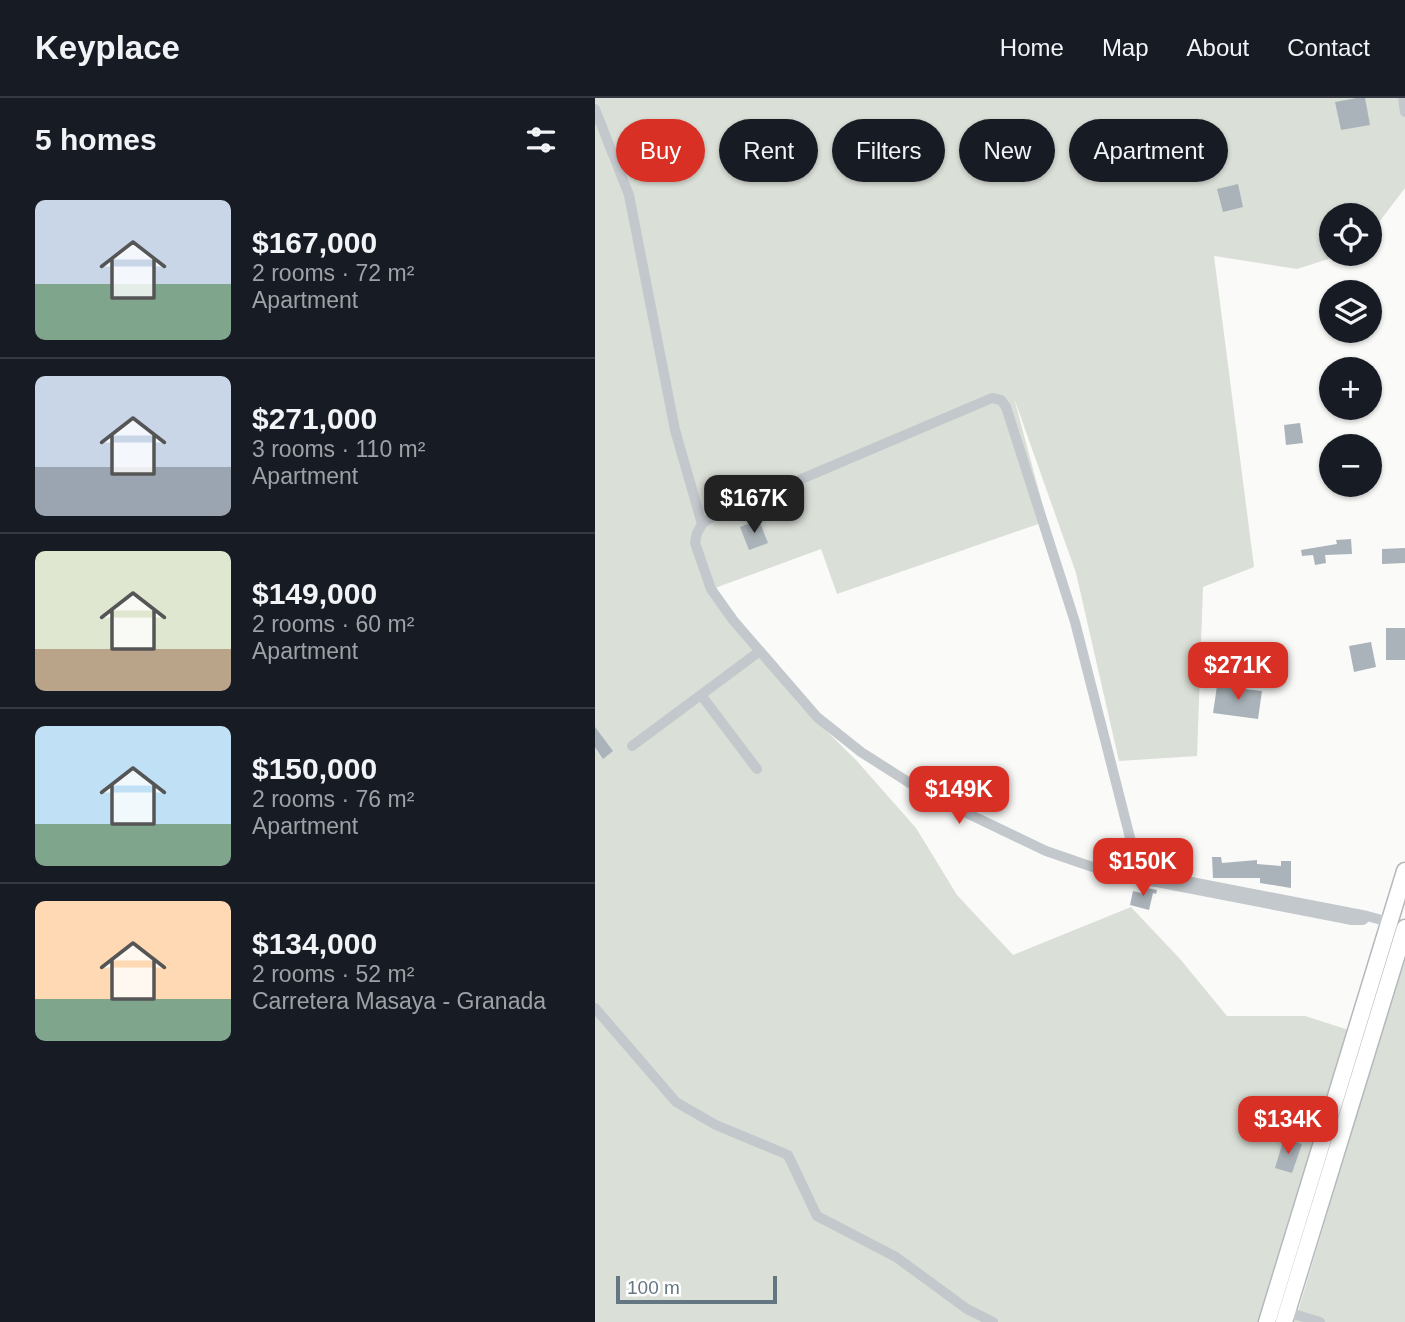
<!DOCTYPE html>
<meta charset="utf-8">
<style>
:root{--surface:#171b24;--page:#242831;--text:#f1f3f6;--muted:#9ea1a6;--line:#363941;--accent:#d93025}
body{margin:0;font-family:Arial,sans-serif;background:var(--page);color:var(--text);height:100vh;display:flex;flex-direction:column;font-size:26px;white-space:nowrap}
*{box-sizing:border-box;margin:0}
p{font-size:23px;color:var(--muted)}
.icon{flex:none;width:38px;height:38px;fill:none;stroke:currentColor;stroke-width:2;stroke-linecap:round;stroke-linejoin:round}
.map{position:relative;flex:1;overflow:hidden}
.drawer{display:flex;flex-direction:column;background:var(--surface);width:595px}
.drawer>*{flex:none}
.hud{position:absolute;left:21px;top:21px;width:665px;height:63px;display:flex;gap:14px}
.controls{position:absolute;left:724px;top:105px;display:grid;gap:14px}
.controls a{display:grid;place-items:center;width:63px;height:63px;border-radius:50%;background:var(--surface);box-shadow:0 2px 5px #0004;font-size:35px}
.scale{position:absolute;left:21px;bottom:18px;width:161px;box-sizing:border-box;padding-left:7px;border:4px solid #657683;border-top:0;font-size:19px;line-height:24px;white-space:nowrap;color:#657683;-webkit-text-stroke:5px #fff;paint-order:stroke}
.price{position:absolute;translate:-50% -60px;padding:0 16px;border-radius:14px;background:var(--accent);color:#fff;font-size:23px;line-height:46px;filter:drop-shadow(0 2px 4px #0008)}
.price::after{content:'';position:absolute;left:50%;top:42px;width:21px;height:16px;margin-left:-10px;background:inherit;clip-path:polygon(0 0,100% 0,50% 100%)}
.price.current{background:#222;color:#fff}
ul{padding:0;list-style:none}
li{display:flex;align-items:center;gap:21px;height:175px;padding:0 35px}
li+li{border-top:2px solid var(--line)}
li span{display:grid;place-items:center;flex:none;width:196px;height:140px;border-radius:10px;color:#555}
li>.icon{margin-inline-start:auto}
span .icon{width:84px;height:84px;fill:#fffc;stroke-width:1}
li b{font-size:30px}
h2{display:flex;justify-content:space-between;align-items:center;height:84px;padding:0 35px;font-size:30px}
.pill{padding:0 24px;border-radius:32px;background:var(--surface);box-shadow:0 2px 5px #0004;font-size:24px;line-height:63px}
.pill.current{background:var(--accent);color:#fff}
header{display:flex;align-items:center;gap:42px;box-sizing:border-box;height:98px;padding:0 35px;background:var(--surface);border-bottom:2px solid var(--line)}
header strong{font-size:33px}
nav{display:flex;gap:38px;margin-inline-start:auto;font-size:24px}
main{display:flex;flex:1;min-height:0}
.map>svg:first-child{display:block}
.green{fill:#dadfd7}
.building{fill:#aab3b9}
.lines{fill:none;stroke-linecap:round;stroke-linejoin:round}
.highway-casing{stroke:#b4b9bd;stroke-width:19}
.minor{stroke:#c3c8cc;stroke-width:10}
.highway{stroke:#fff;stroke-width:16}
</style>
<header>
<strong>Keyplace</strong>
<nav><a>Home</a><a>Map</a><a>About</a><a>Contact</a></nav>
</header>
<main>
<section class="drawer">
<h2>5 homes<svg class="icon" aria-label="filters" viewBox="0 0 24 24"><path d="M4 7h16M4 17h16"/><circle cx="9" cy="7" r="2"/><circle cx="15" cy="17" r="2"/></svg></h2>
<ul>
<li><span style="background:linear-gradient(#c9d6e8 60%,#7fa58c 0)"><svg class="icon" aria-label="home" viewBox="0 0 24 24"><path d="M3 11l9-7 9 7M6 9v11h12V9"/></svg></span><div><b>$167,000</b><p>2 rooms · 72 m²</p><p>Apartment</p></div></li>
<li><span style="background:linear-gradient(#c9d6e8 65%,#9aa5b1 0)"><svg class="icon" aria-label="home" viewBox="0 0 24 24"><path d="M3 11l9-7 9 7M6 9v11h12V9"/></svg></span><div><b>$271,000</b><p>3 rooms · 110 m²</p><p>Apartment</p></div></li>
<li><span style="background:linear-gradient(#dfe7d0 70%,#b9a48a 0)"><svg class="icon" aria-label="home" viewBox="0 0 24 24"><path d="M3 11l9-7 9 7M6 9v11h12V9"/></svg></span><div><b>$149,000</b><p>2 rooms · 60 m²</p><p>Apartment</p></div></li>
<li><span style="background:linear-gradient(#bfe0f5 70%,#7fa58c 0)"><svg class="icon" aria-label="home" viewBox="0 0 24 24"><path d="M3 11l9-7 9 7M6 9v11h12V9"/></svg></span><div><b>$150,000</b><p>2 rooms · 76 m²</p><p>Apartment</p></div></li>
<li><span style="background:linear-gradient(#ffd9b3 70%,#7fa58c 0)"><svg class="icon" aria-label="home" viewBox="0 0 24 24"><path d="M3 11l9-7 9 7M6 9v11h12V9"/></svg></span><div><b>$134,000</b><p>2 rooms · 52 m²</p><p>Carretera Masaya - Granada</p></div></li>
</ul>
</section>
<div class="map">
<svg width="810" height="1224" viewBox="0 0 810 1224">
<rect width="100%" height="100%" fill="#fafaf8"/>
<path class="green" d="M0,0H810V90L775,136V117H737V156H749L702,171L619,158L659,469L608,489L602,658L524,663L481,475L419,300L452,423L242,496L226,451L120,490L193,589L202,604L261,662L321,730L362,797L418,857L536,809L585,861L632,918H710L760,934L672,1224H0Z
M810,854V1224H689L702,1217Z"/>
<path class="building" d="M762,0H770L775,27L746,32L740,4Z
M643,86L648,109L628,114L622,91Z
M705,325L708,345L691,347L689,327Z
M164,422L173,445L154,452L145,429Z
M756,441L757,456L730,457L731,465L720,467L718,457L707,458L706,452L742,446L741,442Z
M810,450V465L787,466V451Z
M791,530H810V562H791Z
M776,544L781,569L759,574L754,548Z
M622,588L667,593L663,621L618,615Z
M0,629L18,653L8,661L0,649Z
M570,745H583L584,764H571Z
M617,759H626L627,765L662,762V766L686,768V763H696V790L665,785V780H618Z
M547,789L562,792L561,796L558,795L554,812L535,807L538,793L546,795Z
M689,1040L707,1046L697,1075L680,1070Z"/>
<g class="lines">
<defs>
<path id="highway" d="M672,1224L810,773
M689,1224L810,830"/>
</defs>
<use href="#highway" class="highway-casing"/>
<path class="minor" d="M808,0L810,14
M0,11L34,97L80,332L107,426
M106,597L162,671
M37,648L165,553
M772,818L768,822H757L515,775L451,753L332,696L266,654L222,619L138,522L116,491L100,445L102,435L107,426L117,419L397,300L406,302L411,309L480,524L543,771L550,775L772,818L794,824
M0,910L81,1004L121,1027L193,1057L222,1118L301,1159L372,1211L398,1224
M692,1214L725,1224"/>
<use href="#highway" class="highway"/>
</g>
</svg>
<div class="controls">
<a><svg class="icon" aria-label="locate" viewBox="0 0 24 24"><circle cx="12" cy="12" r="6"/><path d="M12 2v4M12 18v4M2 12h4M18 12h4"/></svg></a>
<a><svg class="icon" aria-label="layers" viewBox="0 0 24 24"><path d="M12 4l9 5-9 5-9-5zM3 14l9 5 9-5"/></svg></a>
<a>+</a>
<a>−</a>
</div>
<div class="scale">100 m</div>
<b class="price current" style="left:159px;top:437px">$167K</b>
<b class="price" style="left:643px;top:604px">$271K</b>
<b class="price" style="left:364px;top:728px">$149K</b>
<b class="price" style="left:548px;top:800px">$150K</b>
<b class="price" style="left:693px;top:1058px">$134K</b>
<div class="hud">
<a class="pill current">Buy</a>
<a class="pill">Rent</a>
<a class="pill">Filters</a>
<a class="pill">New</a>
<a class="pill">Apartment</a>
</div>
</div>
</main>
